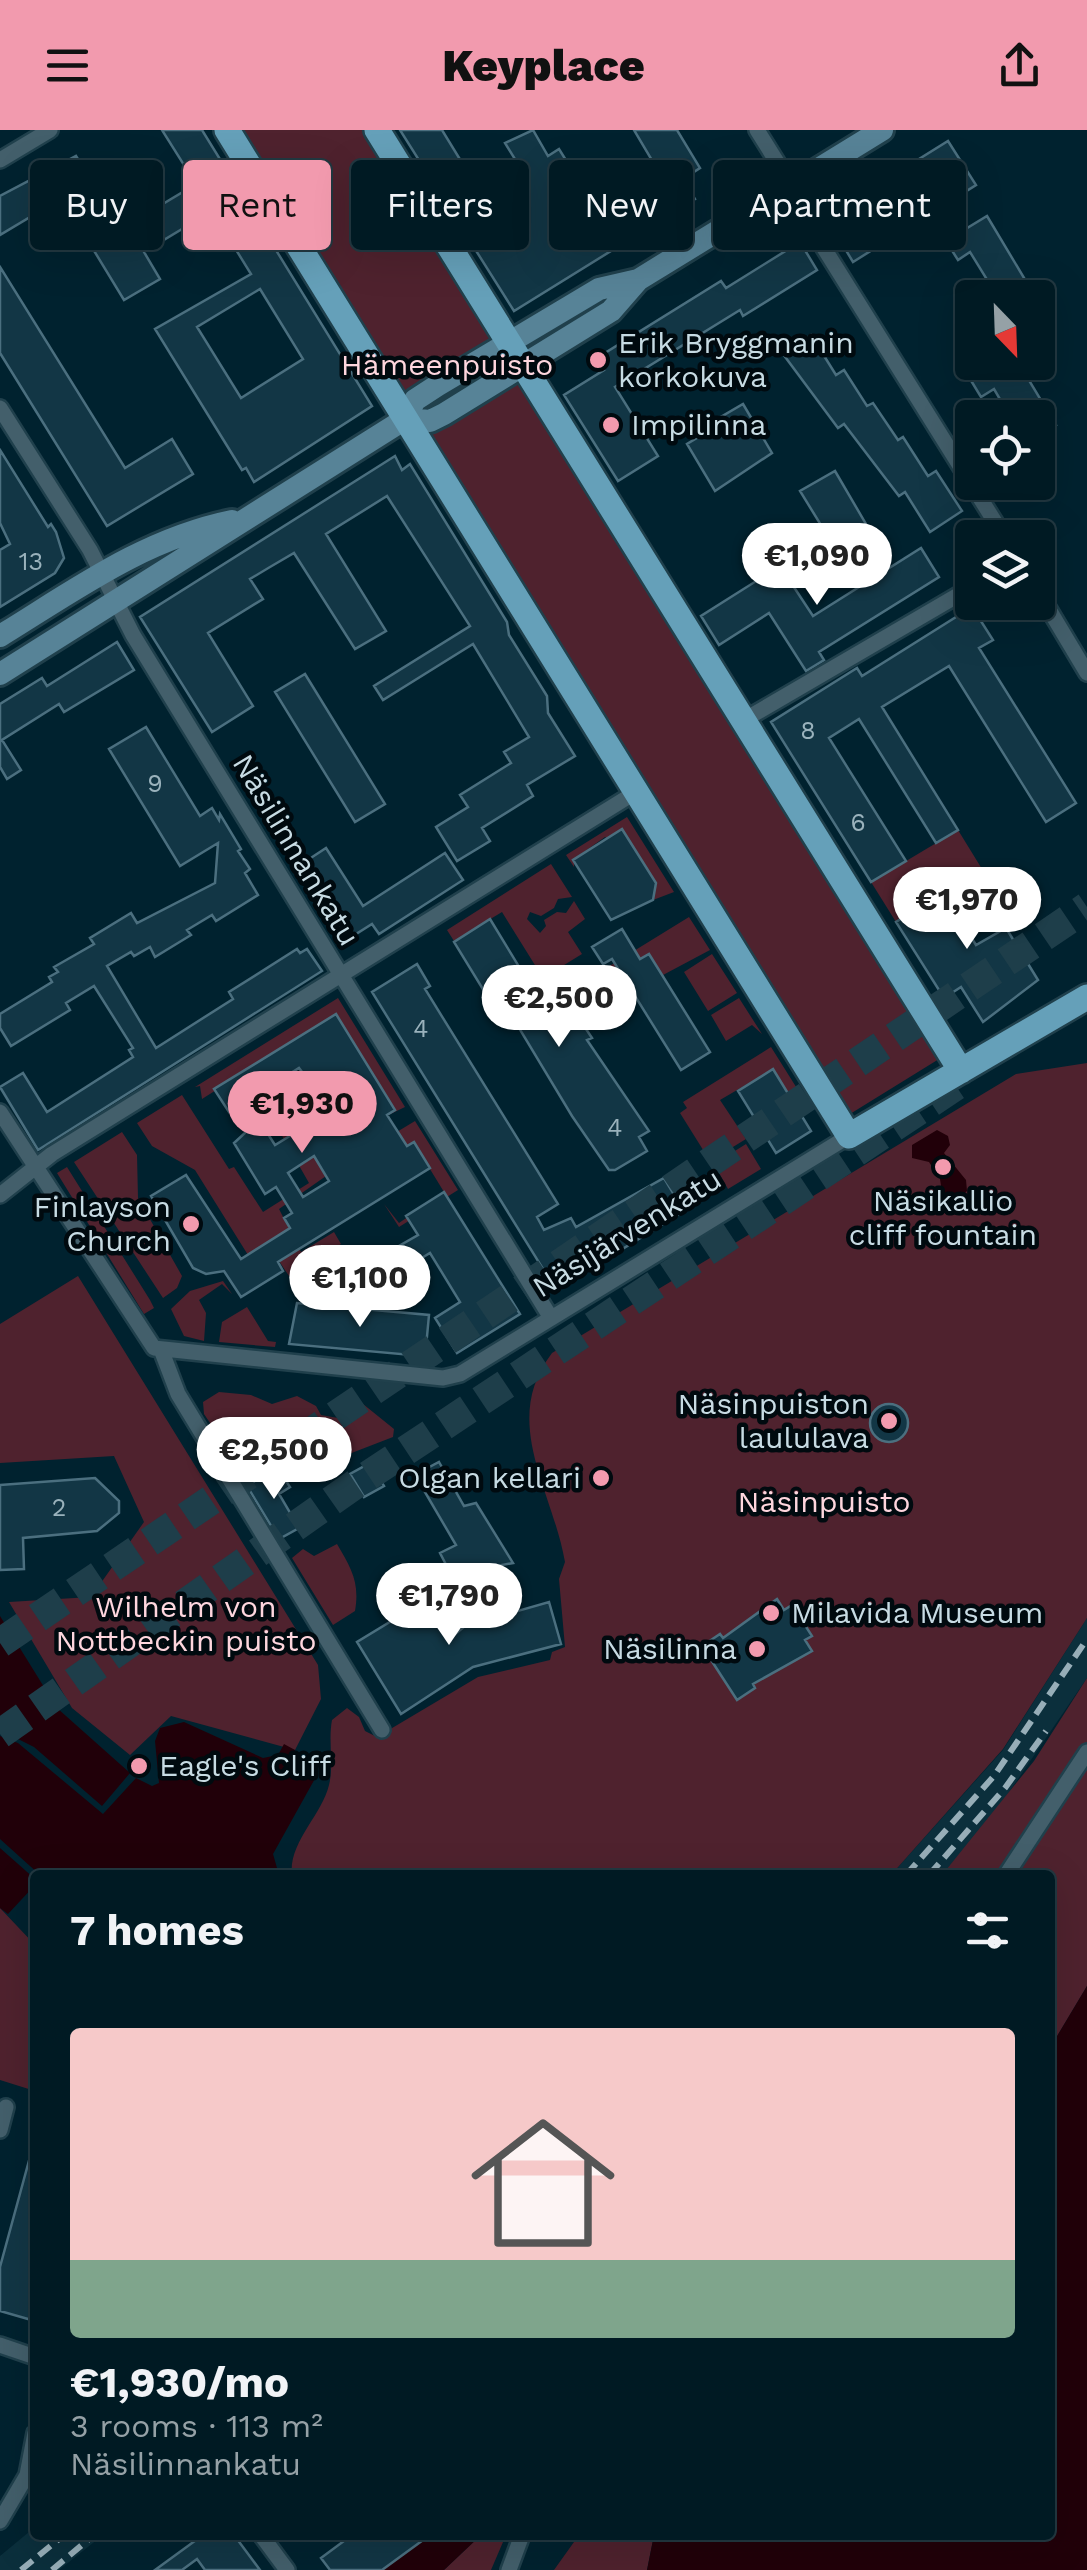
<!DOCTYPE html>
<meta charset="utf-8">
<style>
:root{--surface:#001a23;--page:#0a232b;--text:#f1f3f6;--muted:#95a1a6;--line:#223841;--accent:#f29aae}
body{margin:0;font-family:"Work Sans",sans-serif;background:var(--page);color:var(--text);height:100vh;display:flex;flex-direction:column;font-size:38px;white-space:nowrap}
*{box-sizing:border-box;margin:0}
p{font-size:32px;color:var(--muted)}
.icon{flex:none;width:55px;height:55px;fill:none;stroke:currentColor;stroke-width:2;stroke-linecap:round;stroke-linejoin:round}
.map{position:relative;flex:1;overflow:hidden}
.sheet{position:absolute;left:30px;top:1740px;width:1025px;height:670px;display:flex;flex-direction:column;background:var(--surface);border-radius:10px;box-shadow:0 10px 40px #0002,0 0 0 2px var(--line)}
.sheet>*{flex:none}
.guide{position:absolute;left:30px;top:30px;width:1028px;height:90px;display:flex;gap:20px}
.needle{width:65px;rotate:157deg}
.buttons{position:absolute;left:955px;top:150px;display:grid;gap:20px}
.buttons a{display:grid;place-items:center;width:100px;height:100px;border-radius:10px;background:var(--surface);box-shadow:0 10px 40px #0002,0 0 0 2px var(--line);font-size:50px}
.price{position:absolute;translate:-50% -85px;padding:0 22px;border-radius:35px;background:#fff;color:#222;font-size:32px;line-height:65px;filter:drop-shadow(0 2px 5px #0008)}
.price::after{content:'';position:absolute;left:50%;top:60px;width:30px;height:22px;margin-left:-15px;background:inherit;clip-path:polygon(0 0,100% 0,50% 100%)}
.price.on{background:var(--accent);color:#111}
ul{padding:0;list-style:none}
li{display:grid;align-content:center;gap:20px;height:530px;padding:0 40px}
li span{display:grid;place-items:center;height:310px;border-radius:10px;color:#555}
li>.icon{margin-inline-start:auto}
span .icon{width:180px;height:180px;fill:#fffc;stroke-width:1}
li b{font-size:42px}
h2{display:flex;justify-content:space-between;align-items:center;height:120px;padding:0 40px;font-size:42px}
.tag{padding:0 35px;border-radius:10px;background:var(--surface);box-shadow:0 10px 40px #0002,0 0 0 2px var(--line);font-size:35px;line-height:90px}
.tag.on{background:var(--accent);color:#111}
header{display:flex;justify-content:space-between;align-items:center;height:130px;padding:0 40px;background:var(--accent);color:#111;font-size:45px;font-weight:800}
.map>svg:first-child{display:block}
.built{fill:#0b2f3c}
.green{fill:#4f222e}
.water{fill:#210009}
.building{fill:#123645;stroke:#4b6f7f;stroke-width:2.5;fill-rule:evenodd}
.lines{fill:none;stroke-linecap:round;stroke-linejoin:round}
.highway-tunnel{stroke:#1e3e4a;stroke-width:30;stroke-dasharray:30 15;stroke-linecap:butt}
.street-casing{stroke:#20404c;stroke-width:20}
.secondary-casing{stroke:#20404c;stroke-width:28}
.primary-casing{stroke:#20404c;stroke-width:30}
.street{stroke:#435f6b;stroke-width:15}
.secondary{stroke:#578397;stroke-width:22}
.primary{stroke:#65a0b9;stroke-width:25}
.rail{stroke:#97aeb8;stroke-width:6;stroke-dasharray:15 8;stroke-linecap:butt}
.poi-dot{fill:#f29aae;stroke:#000a0f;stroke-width:4}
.labels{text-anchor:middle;stroke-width:9;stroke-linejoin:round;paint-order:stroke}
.number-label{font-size:25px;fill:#9ab2bc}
.poi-label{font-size:30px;fill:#c7dbe3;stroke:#000a0f;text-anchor:start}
.park-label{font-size:30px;fill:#fed6de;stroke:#000a0f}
.street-label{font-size:30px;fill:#c7dbe3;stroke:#000a0f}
</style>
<header><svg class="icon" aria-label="menu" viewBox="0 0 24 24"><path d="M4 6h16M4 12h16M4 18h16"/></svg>Keyplace<svg class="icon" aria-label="share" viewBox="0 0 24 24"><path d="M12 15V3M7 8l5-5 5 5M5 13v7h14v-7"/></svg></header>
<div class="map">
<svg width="1087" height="2440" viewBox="0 0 1087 2440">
<rect width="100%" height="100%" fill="#00222f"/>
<path class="built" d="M1087,1488V1548L994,1684L942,1745H891L1003,1620Z
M35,2397V2405H103L59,2440H0V2426Z"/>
<path class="green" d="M240,0H365L939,929L850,984Z
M627,687L674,762L653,770L651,760L657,755L646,738L605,707L574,729V737L566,725Z
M958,700L982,739L896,792L871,752Z
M551,734L572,767L558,769L554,778L541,786L530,782L527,789L540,803L546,796L544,790L557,782L566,783L574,771L585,789L568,802L582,824L543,848L502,782L454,811L447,800Z
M689,787L710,820L663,845L649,824L621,842L631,860L620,867L603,840Z
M712,824L737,863L708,881L684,842Z
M338,868L405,977L376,991L395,979L336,884L202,969L200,956L195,957Z
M739,868L762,904L752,895L726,911L711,885Z
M771,917L798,960L789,965L773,939L720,970L746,1009L710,1031L680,983L687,978L683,972Z
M1087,933V1488L1003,1619L891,1745H292C288,1713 322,1685 329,1655C334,1635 328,1611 332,1590L347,1578L359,1587L365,1601L377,1607L478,1547L550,1530L552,1522L565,1517L559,1449L565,1432C552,1358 500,1291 552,1223L1016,944Z
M182,965L229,1039L234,1037L263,1082L309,1053L277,997L287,991L280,980L295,970L311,993L299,1001L315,1027L328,1020L362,1023L415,991L458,1060L399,1097L384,1074L399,1093L444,1062L414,1013L407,1016L400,1007L336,1039L279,1079L301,1122L334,1102L341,1114L289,1146L267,1113L248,1125L195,1040L152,1016L137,993Z
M122,1002L137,1025L138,1068L182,1146L177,1158L163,1168L74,1032Z
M746,1014L761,1039L728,1059L714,1034Z
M67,1037L150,1170L154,1178L144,1184L57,1043Z
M78,1146L318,1535L321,1569L295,1620L171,1586L130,1625L72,1578L9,1472L91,1467L144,1392L114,1326L0,1333V1194Z
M223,1151L232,1164L222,1154L199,1170L206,1183L204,1211L184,1206L171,1179L190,1161Z
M247,1177L268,1211L276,1212L275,1217L219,1212L222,1192Z
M219,1262L251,1265L272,1274L297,1266L316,1276L321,1285L338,1288L363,1274L394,1299L393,1307L349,1324L327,1322L285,1344L279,1329L245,1345L204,1284L203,1272Z
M337,1414C351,1438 360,1452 355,1481L333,1495L292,1428L303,1419L314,1426Z
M1087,1548V1856L1050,1918V1745H942L1034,1631Z
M0,1778L35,1815V1961L0,1950Z
M481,2405H506L491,2440H444Z
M579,2405H654L647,2440H554Z"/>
<path class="water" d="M937,1000L948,1006L950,1015L944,1023L966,1050L967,1061L958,1070L942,1062L940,1049L929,1032L912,1028V1015Z
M0,1486L57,1578L130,1643L102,1676L34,1617L0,1600Z
M184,1592L263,1628L278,1625L284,1614L295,1620L292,1629L317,1645L273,1724L279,1745H40L0,1709V1606L18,1613L103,1684L136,1648L152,1656L159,1653L155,1611L160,1598Z
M0,1718L35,1749V1755L8,1784L0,1778Z
M1087,1856V2440H647L654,2405H1050V1918Z
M430,2405H481L444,2440H382Z"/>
<path class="building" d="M162,0H202L372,276L254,352L246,338L242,340L155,199L251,144L212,81L144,122L160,149L124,170L62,68L0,105V66L76,26L121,99L196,54ZM260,159L303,229L241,268L197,197Z
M400,0H442L483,67L523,42L505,13L533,0L548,26L559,19L594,75L656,37L634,0H677L700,38L683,49L695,69L514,181Z
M948,11L976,55L853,132L826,87Z
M987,86L1036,168H972L991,156L970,122L958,130L946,111Z
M800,112L817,140L743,186L740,180L615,257L658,326L618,351L564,265L604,240L597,228L721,151L726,158Z
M0,137L125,338L172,309L193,344L107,396L0,223Z
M811,205L836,245L844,240L867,276L873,273L898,310L903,307L928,346L936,341L962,381L930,402L905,362L899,366L844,294L838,298L783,224Z
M974,232H1018L1056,295L1038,307V288H1011L994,259L981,267L964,239Z
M743,274L772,323L715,361L687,314L705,303L702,298Z
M0,320L48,397L51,394L56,402L64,428L55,443L0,477V420L10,414L0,393Z
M395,326L402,340L410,334L507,492L509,505L547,566L548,583L575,626L527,655L533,666L482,698L490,711L457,731L436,697L468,677L460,665L511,633L504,622L529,607L473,514L383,570L374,556L470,496L387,366L326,404L386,501L355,519L294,423L270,437L250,449L263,469L208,503L253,576L212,602L140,487Z
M835,341L873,406L840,426L800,361Z
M921,418L939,447L819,522L824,530L806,541L769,483L719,515L701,486L780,436L813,486Z
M972,477L993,510L979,518L1076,673L1046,692L949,536L882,577L958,700L936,713L859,589L829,608L906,731L871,752L771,592L857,538L862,546Z
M117,512L134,540L64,582L59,574L2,610L21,640L7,649L0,637V574L42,548L47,556Z
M305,544L385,674L355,692L275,562Z
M146,597L200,686L212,678L219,690L220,684L241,719L238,721L250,739L245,743L258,765L216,791L212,785L187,800L191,805L155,827L150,817L134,826L131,822L107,836L156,918L233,869L229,862L297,819L300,823L307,819L322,841L38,1020L0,957L23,943L47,982L133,927L129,920L133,918L94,856L66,873L70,880L11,916L0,898V884L52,852L49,847L58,842L54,837L94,814L90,808L131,783L137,793L215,753L218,713L180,736L109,619Z
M622,699L656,753L653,770L611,790L573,730Z
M326,718L363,776L445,723L463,750L379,804L372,794L345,811L297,737Z
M972,745L986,767L957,785L976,815L1006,798L1038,850L983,892L961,857L944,868L896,792Z
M490,789L544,878L561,867L577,892L580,890L592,908L587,910L649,1001L639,1007L647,1021L615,1040H609L572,986L504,873L495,879L454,812Z
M622,799L640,829L649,824L710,922L681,940L612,829L603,834L592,817Z
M417,834L430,856L425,859L558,1074L537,1087L544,1100L571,1088L576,1097L664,1048L684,1081L556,1160L372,862Z
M336,884L395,980L387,985L407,1016L414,1012L430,1038L278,1132L283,1141L241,1167L224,1141L206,1144L193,1138L151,1066L186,1045L241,1129L290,1098L284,1088L292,1083L276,1057L265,1064L234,1013L259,990L275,1015L311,993L291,961L306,947L299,938L229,982L214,959ZM314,1026L329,1051L303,1067L288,1043Z
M773,939L811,1001L776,1023L738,961Z
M444,1062L520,1184L457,1223L435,1188L460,1172L430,1123L397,1143L385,1124L418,1105L406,1086Z
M297,1173L429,1185L426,1217L423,1216L422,1226L289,1214Z
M870 1293a19 19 0 1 1 38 0a19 19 0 1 1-38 0Z
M439,1332L464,1376L476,1373L513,1433L480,1439L477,1435L453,1448L440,1423L456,1415L422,1357L428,1354L422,1341Z
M370,1333L384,1356L364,1367L350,1344Z
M277,1337L290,1357L279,1364L299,1398L279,1409L247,1356Z
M95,1348L119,1371V1383L97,1401L23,1408L24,1439L0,1440V1355Z
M431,1467L454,1505L465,1496L549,1472L561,1514L473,1537L401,1584L357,1512Z
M777,1469L784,1480L792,1475L812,1506L805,1510L812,1521L753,1554L755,1558L737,1570L702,1516L720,1504L723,1508Z
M30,2027L35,2028V2191L0,2181V2137Z
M203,2405H234L260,2440H205L197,2429L182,2440H155Z
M352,2405H430L382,2440H330L321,2428Z"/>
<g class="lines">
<path class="highway-tunnel" d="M0,1513L1087,777
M0,1604L354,1355L961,952"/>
<defs>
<path id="street" d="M757,0L792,56L802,83L1005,408
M0,30L50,0
M0,278L90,420L133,505L551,1188
M1038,461L1087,543
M744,590L972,457
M0,982L154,1218L443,1248L460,1244L849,1006
M0,1065L52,1024L636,662
M162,1222L178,1264L382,1600
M1006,1745L1087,1622
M0,2000L6,1977
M0,2215L35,2227
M0,2391L27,2345L35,2303
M261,2405L287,2440
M509,2440L522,2405"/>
<path id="secondary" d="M405,289L430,291L444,284L611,181L638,150L882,0
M0,506C75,460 144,409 232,391
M0,544L405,289L415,270L438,255L599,159L638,150"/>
<path id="primary" d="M227,0L849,1006L1087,867
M377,0L961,941"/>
</defs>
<use href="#street" class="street-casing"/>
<use href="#secondary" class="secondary-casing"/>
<use href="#primary" class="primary-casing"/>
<use href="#street" class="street"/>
<use href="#secondary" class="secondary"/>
<use href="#primary" class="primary"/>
<path class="rail" d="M906,1745L994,1646L1087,1509
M929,1745L1005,1658L1046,1601
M21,2440L64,2405
M52,2440L94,2405"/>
</g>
<g class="poi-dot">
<circle cx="598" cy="230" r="10"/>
<circle cx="611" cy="295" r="10"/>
<circle cx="943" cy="1037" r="10"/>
<circle cx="191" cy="1094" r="10"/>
<circle cx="889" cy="1291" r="10"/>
<circle cx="601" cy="1348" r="10"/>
<circle cx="771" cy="1483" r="10"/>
<circle cx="757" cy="1519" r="10"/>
<circle cx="139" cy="1636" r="10"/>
</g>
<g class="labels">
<g class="number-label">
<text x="31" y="440">13</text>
<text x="808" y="609">8</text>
<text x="155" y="662">9</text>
<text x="858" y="701">6</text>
<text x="421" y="907">4</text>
<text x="615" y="1006">4</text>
<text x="59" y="1386">2</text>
</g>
<g class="poi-label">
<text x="618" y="223">Erik Bryggmanin<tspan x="618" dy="34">korkokuva</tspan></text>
<text x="631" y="305">Impilinna</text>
<text x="943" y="1081" text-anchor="middle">Näsikallio<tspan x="943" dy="34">cliff fountain</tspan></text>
<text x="171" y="1087" text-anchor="end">Finlayson<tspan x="171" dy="34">Church</tspan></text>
<text x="869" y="1284" text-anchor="end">Näsinpuiston<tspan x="869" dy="34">laululava</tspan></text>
<text x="581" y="1358" text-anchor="end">Olgan kellari</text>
<text x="791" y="1493">Milavida Museum</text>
<text x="737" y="1529" text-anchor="end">Näsilinna</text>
<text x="159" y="1646">Eagle's Cliff</text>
</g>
<g class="park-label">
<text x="447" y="245">Hämeenpuisto</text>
<text x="824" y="1382">Näsinpuisto</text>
<text x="186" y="1487">Wilhelm von<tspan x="186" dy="34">Nottbeckin puisto</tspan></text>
</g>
<g class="street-label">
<text transform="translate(296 720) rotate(59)" y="10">Näsilinnankatu</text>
<text transform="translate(627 1103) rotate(-32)" y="10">Näsijärvenkatu</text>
</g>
</g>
</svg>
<div class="buttons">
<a><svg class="needle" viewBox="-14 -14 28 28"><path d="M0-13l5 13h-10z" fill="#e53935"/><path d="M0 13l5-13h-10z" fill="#95a1a6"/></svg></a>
<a><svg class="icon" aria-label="locate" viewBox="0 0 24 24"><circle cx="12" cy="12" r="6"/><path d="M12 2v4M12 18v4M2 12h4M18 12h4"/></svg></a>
<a><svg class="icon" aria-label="layers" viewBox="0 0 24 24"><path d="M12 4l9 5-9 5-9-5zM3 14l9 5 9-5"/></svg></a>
</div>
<b class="price" style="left:817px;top:478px">€1,090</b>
<b class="price" style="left:967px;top:822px">€1,970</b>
<b class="price" style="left:559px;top:920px">€2,500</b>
<b class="price on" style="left:302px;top:1026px">€1,930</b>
<b class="price" style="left:360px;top:1200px">€1,100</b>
<b class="price" style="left:274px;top:1372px">€2,500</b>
<b class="price" style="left:449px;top:1518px">€1,790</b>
<div class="guide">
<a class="tag">Buy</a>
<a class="tag on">Rent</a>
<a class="tag">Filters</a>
<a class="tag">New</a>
<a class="tag">Apartment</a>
</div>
<section class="sheet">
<h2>7 homes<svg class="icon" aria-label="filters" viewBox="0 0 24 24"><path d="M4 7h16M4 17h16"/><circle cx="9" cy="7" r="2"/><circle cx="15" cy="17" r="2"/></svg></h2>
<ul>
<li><span style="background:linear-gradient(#f6c9c9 75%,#7fa58c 0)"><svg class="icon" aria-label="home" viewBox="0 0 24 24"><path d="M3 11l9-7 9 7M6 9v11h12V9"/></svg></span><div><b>€1,930/mo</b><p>3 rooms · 113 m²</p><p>Näsilinnankatu</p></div></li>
</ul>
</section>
</div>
